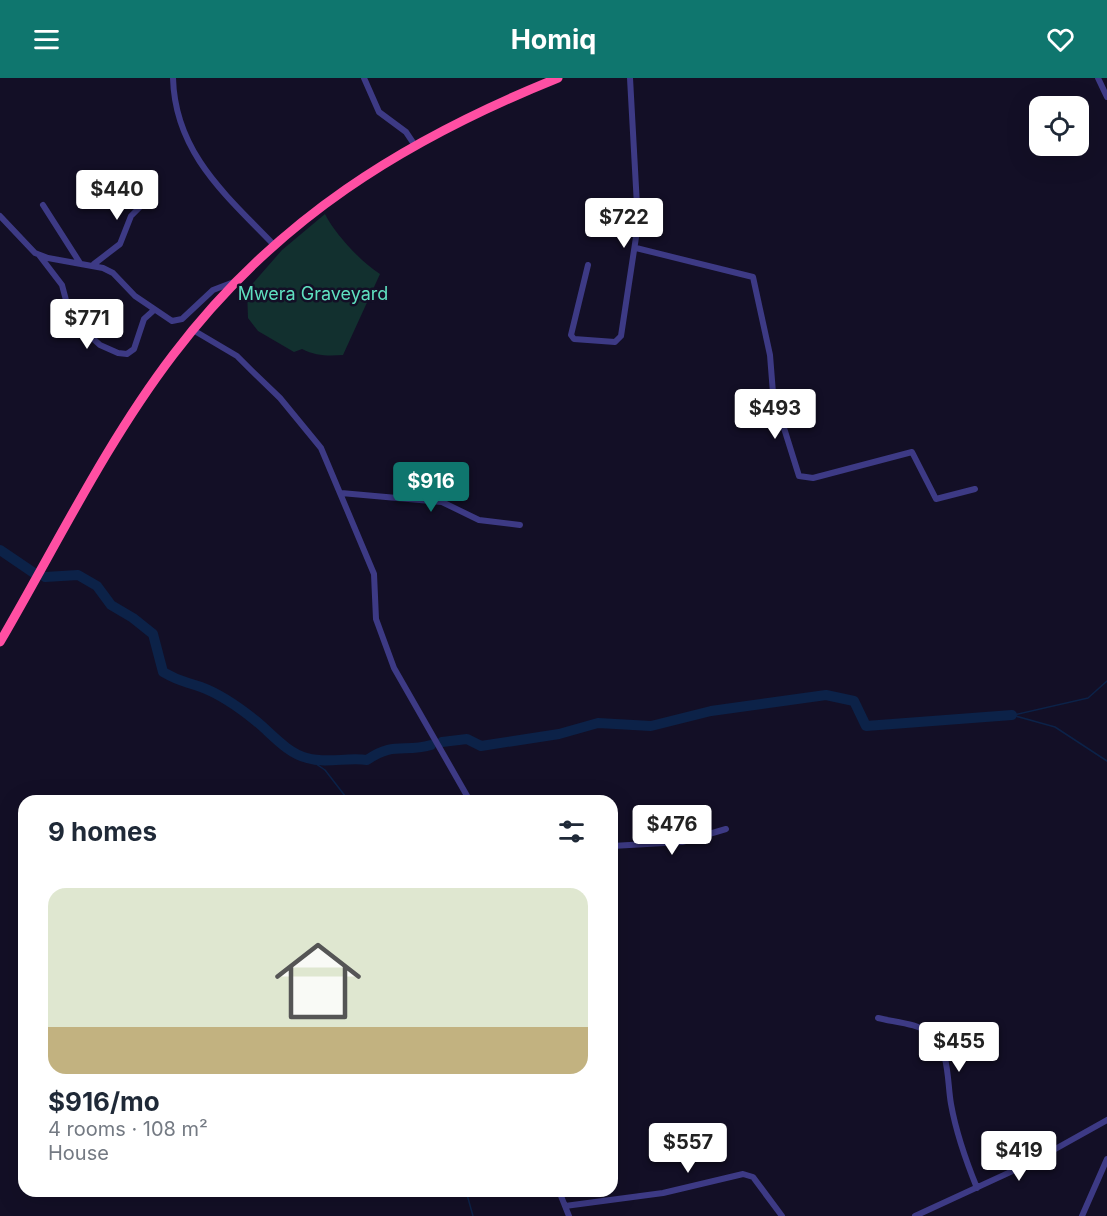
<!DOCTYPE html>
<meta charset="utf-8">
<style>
:root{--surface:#fff;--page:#f6f6f7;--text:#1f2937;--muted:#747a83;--line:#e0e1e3;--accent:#0f766e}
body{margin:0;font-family:Inter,sans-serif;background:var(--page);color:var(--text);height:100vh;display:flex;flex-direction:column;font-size:22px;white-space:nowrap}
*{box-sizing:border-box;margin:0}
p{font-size:20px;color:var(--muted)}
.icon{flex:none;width:33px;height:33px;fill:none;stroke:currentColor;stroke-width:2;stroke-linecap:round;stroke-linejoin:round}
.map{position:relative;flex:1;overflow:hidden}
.drawer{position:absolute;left:18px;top:717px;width:600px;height:402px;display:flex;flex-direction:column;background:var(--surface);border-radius:18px;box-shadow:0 6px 24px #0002}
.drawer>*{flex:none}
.buttons{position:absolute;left:1029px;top:18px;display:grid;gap:12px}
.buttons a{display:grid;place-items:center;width:60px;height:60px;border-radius:12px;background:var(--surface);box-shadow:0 6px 24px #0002;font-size:30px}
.price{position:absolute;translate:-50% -51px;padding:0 14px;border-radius:6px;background:#fff;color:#222;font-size:20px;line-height:39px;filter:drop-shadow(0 2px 3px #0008)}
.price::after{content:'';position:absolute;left:50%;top:36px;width:18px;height:14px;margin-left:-9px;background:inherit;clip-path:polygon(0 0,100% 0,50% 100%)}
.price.on{background:var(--accent);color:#fff}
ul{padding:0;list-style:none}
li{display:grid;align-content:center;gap:12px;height:318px;padding:0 30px}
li+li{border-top:2px solid var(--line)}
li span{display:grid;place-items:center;height:186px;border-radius:18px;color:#555}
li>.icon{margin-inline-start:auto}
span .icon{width:108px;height:108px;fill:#fffc;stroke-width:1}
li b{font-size:26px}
h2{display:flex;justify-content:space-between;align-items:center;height:72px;padding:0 30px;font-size:26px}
header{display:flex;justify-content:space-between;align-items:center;height:78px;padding:0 30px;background:var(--accent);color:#fff;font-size:27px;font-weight:700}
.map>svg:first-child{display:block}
.green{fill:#12302f}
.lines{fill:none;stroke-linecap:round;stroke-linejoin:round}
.stream{stroke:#0c2248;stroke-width:1.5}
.river{stroke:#0c2248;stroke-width:10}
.minor{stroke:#3d3a85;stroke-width:6}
.highway{stroke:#ff4fa3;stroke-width:9}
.labels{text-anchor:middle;stroke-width:5;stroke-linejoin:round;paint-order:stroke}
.park-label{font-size:18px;fill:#5fe0c0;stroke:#130f26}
</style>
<header><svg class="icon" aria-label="menu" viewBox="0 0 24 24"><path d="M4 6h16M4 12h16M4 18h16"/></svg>Homiq<svg class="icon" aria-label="heart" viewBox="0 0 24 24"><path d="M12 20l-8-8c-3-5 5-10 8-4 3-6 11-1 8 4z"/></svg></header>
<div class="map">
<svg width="1107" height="1138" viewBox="0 0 1107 1138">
<rect width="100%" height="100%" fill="#130f26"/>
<path class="green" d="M325,136C335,156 361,184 380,196L343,277C328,278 316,278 302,271L294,274L258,253L248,240L247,212L282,172Z"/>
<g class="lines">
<path class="stream" d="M1012,637L1055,649L1107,683
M1014,637L1088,620L1107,603
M309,681L325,692L349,723
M466,1113L473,1138"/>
<path class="river" d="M0,472L34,495
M45,499L78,497L97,508L111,527L133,540L153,556L163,594C180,604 184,603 201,609C220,616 240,630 256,643C272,656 287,675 307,680C327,686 347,679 367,682C394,663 404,675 431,667
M442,664L467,661L481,668L559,656L598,645L651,648L711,633L826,617L854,623L866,648L1012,637"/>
<path class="minor" d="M173,0C175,75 226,117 274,167
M364,0L379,34L406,54L414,66
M1098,0L1107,19
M43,127L80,185
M0,138L35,175L48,180L103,190L113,195L135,218L172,243L182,241L213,212L234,204
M636,170L753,199L770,277L773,315L799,398L813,400L912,374L936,421L975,411
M39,177L62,207L67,226L89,257L100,267L118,275L127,276L134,271L144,241L154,232
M94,186L120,166L131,138L155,114
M588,187L571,257L574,261L615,264L621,258L638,146L630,0
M193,252L237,278L252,293L280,320L321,370L374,496L376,541L394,590L470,723
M341,415L442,424L479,442L520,447
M612,768L682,764L726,751
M878,940C893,944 918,945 931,956C950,972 947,1004 951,1026C956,1054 966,1083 977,1110
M559,1113L569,1138
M565,1128L663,1115L743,1096L753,1099L782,1138
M915,1138L1032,1084L1107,1042
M1082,1138L1107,1081"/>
<path class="highway" d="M0,564C56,468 106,365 173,277C275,142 404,62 558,0"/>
</g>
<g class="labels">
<g class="park-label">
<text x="313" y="222">Mwera Graveyard</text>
</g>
</g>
</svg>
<div class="buttons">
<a><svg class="icon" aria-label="locate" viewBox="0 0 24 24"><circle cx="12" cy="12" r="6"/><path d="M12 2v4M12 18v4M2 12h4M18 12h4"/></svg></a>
</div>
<b class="price" style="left:117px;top:143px">$440</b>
<b class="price" style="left:624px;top:171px">$722</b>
<b class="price" style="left:87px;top:272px">$771</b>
<b class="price" style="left:775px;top:362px">$493</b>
<b class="price on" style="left:431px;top:435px">$916</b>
<b class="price" style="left:672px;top:778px">$476</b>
<b class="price" style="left:959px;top:995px">$455</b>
<b class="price" style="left:688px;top:1096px">$557</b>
<b class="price" style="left:1019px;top:1104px">$419</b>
<section class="drawer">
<h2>9 homes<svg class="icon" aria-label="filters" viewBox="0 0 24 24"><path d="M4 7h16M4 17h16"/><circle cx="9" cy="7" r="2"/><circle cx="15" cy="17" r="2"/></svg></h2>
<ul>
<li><span style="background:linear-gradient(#dfe7d0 75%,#c2b280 0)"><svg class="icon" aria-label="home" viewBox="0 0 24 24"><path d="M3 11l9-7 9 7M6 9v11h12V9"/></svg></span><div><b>$916/mo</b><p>4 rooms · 108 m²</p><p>House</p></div></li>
</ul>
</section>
</div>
